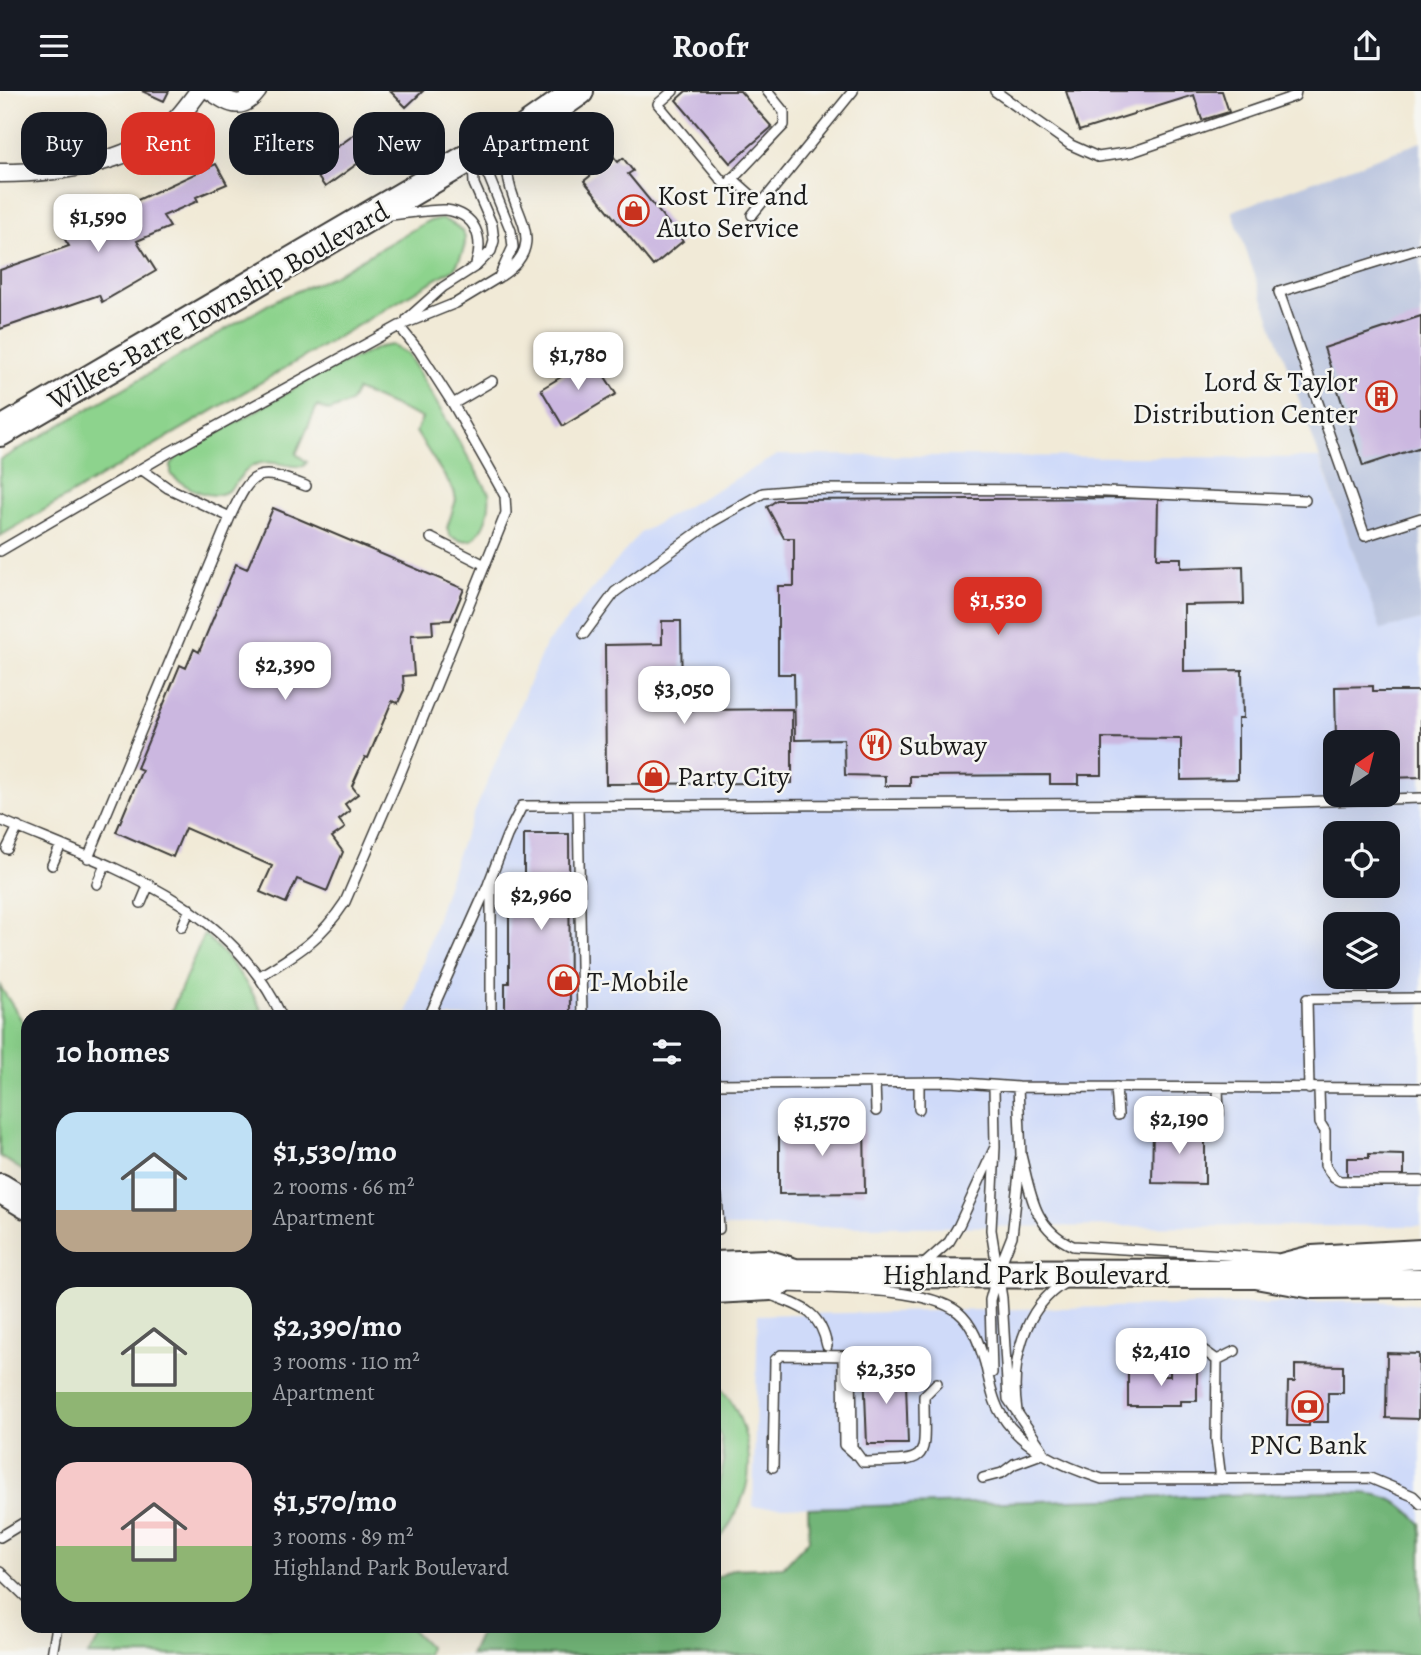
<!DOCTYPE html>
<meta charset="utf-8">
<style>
:root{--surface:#171b24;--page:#242831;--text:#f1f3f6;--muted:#9ea1a6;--accent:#d93025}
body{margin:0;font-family:Alegreya,serif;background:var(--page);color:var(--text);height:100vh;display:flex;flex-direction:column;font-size:26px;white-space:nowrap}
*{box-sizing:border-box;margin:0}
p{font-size:23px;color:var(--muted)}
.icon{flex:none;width:38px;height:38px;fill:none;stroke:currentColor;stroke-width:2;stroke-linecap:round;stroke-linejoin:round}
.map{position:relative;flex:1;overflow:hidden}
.panel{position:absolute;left:21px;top:919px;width:700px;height:623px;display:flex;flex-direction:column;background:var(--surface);border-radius:21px;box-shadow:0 7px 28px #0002}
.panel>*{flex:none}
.banner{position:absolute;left:21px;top:21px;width:700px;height:63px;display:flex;gap:14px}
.needle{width:46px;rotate:35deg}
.controls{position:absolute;left:1323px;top:639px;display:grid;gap:14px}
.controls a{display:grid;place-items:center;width:77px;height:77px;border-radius:14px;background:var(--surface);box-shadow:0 7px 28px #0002;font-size:35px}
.price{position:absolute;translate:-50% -60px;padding:0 16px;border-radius:14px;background:#fff;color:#222;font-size:23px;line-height:46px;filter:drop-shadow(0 2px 4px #0008)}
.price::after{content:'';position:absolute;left:50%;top:42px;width:21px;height:16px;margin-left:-10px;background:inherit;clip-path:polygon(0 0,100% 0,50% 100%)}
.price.current{background:var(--accent);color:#fff}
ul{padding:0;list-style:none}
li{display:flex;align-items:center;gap:21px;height:175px;padding:0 35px}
li span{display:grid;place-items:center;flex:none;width:196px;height:140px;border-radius:21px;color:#555}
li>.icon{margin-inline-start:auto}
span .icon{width:84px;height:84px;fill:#fffc;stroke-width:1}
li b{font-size:30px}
h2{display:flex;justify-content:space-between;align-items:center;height:84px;padding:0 35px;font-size:30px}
.tag{padding:0 24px;border-radius:21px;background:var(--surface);box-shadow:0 7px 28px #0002;font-size:24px;line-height:63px}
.tag.current{background:var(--accent);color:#fff}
header{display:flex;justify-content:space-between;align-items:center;height:91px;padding:0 35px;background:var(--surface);font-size:32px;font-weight:700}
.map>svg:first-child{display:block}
.built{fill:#cfdaf9;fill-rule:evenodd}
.industrial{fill:#bac4de}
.green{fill:#8dd38d;stroke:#547854;stroke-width:2}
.forest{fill:#72b578;stroke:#47684a;stroke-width:2}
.building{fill:#cbb7e0}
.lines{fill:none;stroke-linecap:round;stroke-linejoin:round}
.service-casing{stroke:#3c3b38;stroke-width:12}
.minor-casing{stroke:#3c3b38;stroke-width:21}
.primary-casing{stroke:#3c3b38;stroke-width:32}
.service{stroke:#fff;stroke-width:9}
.minor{stroke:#fff;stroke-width:18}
.primary{stroke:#fff;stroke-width:28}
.labels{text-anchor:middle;stroke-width:5;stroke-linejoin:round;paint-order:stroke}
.poi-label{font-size:28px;fill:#1c1c1c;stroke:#f6f6f2;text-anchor:start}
.street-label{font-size:28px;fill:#1c1c1c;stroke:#f6f6f2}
</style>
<header><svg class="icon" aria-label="menu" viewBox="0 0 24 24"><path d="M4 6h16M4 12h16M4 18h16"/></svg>Roofr<svg class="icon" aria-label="share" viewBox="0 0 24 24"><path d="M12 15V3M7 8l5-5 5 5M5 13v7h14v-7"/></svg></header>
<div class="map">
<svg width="1421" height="1564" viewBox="0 0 1421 1564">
<rect width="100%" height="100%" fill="#f6f6f2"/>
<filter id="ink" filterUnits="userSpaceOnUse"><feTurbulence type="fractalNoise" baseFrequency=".0143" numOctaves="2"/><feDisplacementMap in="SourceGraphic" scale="14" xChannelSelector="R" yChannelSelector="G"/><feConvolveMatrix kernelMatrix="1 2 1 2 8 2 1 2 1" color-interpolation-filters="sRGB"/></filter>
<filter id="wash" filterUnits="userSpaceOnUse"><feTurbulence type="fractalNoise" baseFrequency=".00686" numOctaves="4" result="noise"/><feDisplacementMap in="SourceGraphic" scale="28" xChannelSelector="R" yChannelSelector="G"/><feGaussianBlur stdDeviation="1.57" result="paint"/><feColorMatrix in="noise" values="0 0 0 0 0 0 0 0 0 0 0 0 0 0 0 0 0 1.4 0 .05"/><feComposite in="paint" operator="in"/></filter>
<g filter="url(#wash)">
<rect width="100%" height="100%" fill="#f1ead7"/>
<path class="built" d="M777,364L1319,367L1381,538L1421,529V1135L714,1136V926H406L457,763L545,554L640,442ZM1335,651H1388V704H1335ZM1335,742H1388V794H1335ZM1335,833H1388V886H1335Z
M1378,1210L1421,1214V1466L1366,1413L753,1416L758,1224Z"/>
<path class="industrial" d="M1421,51V529L1381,539L1232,120Z"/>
<path class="green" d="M442,128C472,139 469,152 455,177L0,445V369L276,209L331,186L428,130Z
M392,254L408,263L489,402C491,419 485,438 472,449L462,450L451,446L447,437L456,409L454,400L416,341L422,327L357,299L350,312L329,320L317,315L296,363L307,371L304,375C287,377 271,367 254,374C243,379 239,389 231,397C215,414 185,396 171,384V374L177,366L317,284L380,256Z
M204,843C230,867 250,894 265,926H169Z
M0,895L28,939V1083L0,1065Z
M714,1292C742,1313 755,1364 746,1397C740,1417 728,1440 714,1455V1410L724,1371L721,1347L714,1333Z
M109,1535H408L429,1556L427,1564H88Z"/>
<path class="forest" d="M1329,1401C1371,1403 1392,1398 1421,1433V1564H470L483,1535H714V1488L733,1478L783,1476L809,1448L808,1417Z"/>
<g id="blocks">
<path class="building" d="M142,0H169L164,10Z
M390,0H423L406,16Z
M686,0H740L772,36L730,72L676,9Z
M1066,0H1222L1229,21L1202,29L1194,4L1079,40Z
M371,32L386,52L325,96L310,75Z
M614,66L618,71L623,67L633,80L628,83L683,150L653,175L584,90Z
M216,73L227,93L196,106L198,110L163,125L170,136L137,150L156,180L102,211L99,204L0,238V179L69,155L64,147L116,116L118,118Z
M1421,225V356L1363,375L1324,257Z
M593,267L616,303L563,335L541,298Z
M1158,407L1157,467H1181V477L1243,475L1244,513L1184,514V580L1242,579L1243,627H1238V688L1181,689V648L1102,647V684H1079V693H1050V684L910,685V695H885V685L845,684L844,648L795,649L794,583H778V495H794V447H784L767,416L777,409Z
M273,417L464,498L451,529L432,530L433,543L411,544L414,584L403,585L404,599L398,612L392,610L368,667L365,666L352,695L358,703L345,713L350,720L339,729L345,737L332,746L343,761L327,800L297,788L286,812L260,801L272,775L185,737L173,766L116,741L142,679L137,677L180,574L186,577L194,558L199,561L236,473L247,478Z
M662,530H681L682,610H690V619L792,618V692L606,693L605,554L662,553Z
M1373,595V600H1421V686L1388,687V651H1336L1335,596Z
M524,743H569L570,926H505V892H509V804H524Z
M864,1030L865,1102L779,1103V1031Z
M1153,1036L1205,1037V1093L1152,1092Z
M1369,1063L1404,1064V1086L1347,1085V1067H1369Z
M1387,1262L1419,1263L1418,1328L1386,1327Z
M1295,1274L1343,1275V1302H1328V1331H1309V1335H1287L1288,1291H1295Z
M896,1276L906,1292L908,1353H867L864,1277Z
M1128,1279H1159V1285H1170V1279H1197V1310H1180V1315H1128Z"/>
</g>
</g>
<g filter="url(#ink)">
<use href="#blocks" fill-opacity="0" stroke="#3c3b38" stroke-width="2"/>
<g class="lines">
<defs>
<path id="service" d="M673,0L658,13L726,95L784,34V21L767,0
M995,0L1071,54L1098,66L1132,61L1295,5L1296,0
M732,87L761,113
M390,124C405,123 432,118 446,119C476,123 484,147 476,173
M752,124L853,0
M1421,157L1279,201L1365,445L1421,427
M501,185C551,152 511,122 508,84C507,72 510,63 514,51
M407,228L443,196L476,175L491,160L494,150L492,134L474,93L473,71
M453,313L492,290
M230,426C252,379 256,376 306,395
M431,447L485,474
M0,460L168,362L399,235L456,212L499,186L513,156L511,140L489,86L473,67
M584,543L615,501L712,431L763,402L810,398L1057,399L1305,409
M578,716L582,926
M0,729C108,775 229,810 282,926
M7,758L18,736
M88,767L230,426L168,397L141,378
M52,774L61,754
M491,791V926
M97,793L105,774
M141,812L149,793
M182,836L190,818
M260,885C298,862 320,849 345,811L401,681L506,422L505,405L495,387L453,313L419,260L399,235
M429,926L488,794L507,745L522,715L1261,712L1421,707
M875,992L876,1020
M919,992V1018
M714,993L950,991L1018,996L1421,997
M1116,996L1118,1024
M1218,997L1219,1023
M1309,998L1307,908L1421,907
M1319,998L1320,1032L1325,1040V1074L1334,1087L1340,1090H1421
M995,1056L991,1139L1002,1207L1008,1308L1042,1358
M1021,1064C1031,1103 1033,1137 1073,1155L1275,1167
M717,1105L719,1138
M923,1174L949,1151L959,1134L995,1056L994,995
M785,1196C828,1198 925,1195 958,1221C973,1233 980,1255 985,1272C989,1288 992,1309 1001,1323C1022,1358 1065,1376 1102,1388L1370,1387L1413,1405L1421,1413
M768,1203C799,1215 820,1218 827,1255
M1203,1259L1217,1269
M843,1265L844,1354L854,1363
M992,1282L990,1209L997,1183L1012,1145L1021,1064L1018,996
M1017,1320C1010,1273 1023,1216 1066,1191
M773,1376L775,1269L781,1264L851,1265L852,1356L863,1371C933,1369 924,1373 924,1305L937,1292
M983,1387L1002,1382L1014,1373L1044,1362
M1221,1388L1216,1348L1217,1269L1235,1260
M0,1446L28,1429
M0,1481L28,1508
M52,1564L57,1535"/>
<path id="minor" d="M211,0C230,12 241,21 257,0
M0,82C54,82 119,75 163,41C177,30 188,15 199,0"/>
<path id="primary" d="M0,341L472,65L518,43L579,0
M0,1097L28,1114
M714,1175L766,1173L795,1182L1256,1183L1313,1193L1421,1192
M1266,1181L1312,1169L1421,1163
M714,1198L770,1195L795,1182"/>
</defs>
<use href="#service" class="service-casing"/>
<use href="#minor" class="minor-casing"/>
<use href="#primary" class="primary-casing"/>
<use href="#service" class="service"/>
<use href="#minor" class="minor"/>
<use href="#primary" class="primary"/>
</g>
</g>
<defs>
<symbol id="shop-ring" viewBox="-11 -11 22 22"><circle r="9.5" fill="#f6f6f2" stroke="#c8321e" stroke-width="1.5"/><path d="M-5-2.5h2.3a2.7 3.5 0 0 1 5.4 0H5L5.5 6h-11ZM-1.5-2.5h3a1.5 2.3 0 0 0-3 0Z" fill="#c8321e"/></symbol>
<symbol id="building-ring" viewBox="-11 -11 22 22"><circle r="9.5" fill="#f6f6f2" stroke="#c8321e" stroke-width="1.5"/><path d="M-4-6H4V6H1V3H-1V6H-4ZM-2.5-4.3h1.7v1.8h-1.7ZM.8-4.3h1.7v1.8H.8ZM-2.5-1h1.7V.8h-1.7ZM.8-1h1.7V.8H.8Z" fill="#c8321e"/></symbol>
<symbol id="restaurant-ring" viewBox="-11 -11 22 22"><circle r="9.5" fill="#f6f6f2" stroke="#c8321e" stroke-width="1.5"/><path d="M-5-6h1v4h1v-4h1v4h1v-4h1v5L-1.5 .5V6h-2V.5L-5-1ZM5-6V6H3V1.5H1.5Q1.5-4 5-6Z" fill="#c8321e"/></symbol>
<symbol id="bank-ring" viewBox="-11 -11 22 22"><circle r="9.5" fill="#f6f6f2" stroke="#c8321e" stroke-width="1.5"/><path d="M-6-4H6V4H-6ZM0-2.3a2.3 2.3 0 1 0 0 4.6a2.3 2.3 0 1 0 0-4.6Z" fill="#c8321e"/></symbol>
</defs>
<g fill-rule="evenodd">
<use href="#shop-ring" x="616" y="102" width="35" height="35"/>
<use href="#building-ring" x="1364" y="288" width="35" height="35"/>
<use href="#restaurant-ring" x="858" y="636" width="35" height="35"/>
<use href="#shop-ring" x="636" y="668" width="35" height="35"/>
<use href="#shop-ring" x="546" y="872" width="35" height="35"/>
<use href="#bank-ring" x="1290" y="1298" width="35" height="35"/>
</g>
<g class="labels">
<g class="poi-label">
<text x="657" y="114">Kost Tire and<tspan x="657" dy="32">Auto Service</tspan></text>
<text x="1358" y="300" text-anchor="end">Lord &amp; Taylor<tspan x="1358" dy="32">Distribution Center</tspan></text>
<text x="899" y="664">Subway</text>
<text x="677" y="695">Party City</text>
<text x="587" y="900">T-Mobile</text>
<text x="1308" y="1363" text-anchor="middle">PNC Bank</text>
</g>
<g class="street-label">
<text transform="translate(218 214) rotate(-30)" y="10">Wilkes-Barre Township Boulevard</text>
<text x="1026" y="1193">Highland Park Boulevard</text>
</g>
</g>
</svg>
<div class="controls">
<a><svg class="needle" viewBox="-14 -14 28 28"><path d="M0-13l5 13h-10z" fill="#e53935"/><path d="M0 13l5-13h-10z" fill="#9ea1a6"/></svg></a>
<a><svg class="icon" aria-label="locate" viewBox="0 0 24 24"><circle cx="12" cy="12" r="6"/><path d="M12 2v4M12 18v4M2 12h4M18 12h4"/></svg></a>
<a><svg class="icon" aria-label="layers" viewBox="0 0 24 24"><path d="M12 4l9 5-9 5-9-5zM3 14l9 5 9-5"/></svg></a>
</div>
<b class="price" style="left:98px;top:163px">$1,590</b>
<b class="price" style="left:578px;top:301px">$1,780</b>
<b class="price current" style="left:998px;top:546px">$1,530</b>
<b class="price" style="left:285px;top:611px">$2,390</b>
<b class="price" style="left:684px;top:635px">$3,050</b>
<b class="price" style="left:541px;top:841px">$2,960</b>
<b class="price" style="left:1179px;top:1065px">$2,190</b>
<b class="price" style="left:822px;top:1067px">$1,570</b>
<b class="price" style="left:1161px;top:1297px">$2,410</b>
<b class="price" style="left:886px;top:1315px">$2,350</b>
<div class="banner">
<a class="tag">Buy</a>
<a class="tag current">Rent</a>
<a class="tag">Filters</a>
<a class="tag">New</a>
<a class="tag">Apartment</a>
</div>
<section class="panel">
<h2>10 homes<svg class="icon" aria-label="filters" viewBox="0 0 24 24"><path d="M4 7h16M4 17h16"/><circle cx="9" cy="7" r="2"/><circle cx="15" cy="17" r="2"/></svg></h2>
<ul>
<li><span style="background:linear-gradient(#bfe0f5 70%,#b9a48a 0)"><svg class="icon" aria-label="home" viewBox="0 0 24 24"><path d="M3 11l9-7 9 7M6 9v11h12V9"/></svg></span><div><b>$1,530/mo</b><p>2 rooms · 66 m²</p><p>Apartment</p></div></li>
<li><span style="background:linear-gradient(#dfe7d0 75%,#8fb573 0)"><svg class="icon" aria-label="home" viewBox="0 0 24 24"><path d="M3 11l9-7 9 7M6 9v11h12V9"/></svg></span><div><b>$2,390/mo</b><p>3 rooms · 110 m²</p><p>Apartment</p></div></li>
<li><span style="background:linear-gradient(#f6c9c9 60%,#8fb573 0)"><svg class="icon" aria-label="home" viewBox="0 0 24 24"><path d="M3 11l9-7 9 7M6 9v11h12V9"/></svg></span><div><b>$1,570/mo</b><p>3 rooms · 89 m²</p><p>Highland Park Boulevard</p></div></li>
</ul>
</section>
</div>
